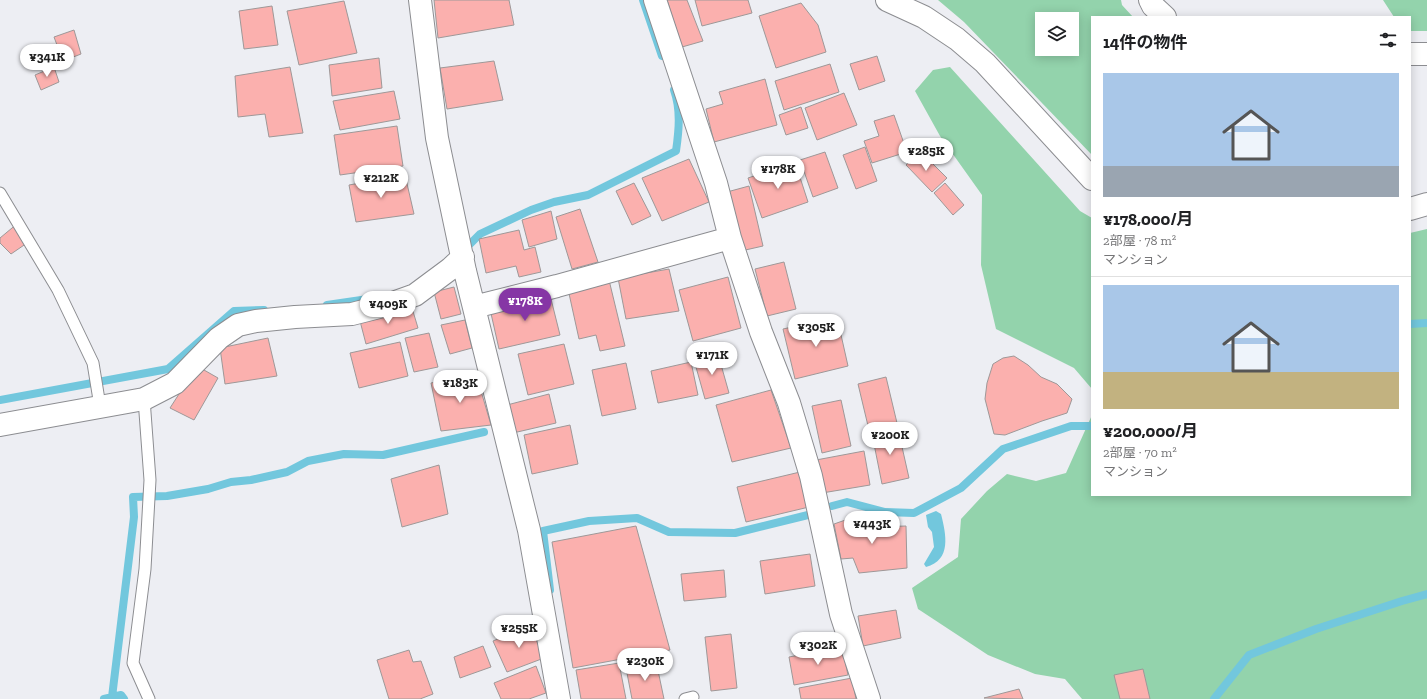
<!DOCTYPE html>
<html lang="ja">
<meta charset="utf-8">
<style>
:root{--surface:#fff;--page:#f2f2f2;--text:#202124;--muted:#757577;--line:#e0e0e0;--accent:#8636a5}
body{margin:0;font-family:"Zilla Slab","Noto Sans JP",serif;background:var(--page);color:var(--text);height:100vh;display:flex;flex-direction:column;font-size:15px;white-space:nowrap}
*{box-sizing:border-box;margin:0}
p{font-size:13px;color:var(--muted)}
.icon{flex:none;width:22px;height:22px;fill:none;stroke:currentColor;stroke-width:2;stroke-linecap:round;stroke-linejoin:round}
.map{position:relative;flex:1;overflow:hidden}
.details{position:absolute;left:1091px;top:16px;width:320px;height:480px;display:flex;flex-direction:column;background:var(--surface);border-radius:0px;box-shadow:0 2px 10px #0003}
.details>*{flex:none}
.tools{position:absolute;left:1035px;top:12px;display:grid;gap:8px}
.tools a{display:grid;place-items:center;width:44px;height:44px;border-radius:0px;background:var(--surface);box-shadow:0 2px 10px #0003;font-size:20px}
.price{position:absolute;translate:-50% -34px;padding:0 9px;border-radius:14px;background:#fff;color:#222;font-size:13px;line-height:26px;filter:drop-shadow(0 1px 2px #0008)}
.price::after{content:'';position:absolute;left:50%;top:24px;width:12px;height:9px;margin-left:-6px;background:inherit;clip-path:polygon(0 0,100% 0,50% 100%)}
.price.selected{background:var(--accent);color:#fff}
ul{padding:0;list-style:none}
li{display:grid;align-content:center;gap:8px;height:212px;padding:0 12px}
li+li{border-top:1px solid var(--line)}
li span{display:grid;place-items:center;height:124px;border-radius:0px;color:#555}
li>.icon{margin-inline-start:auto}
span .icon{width:72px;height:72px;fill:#fffc;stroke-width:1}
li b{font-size:17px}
h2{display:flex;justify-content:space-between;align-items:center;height:48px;padding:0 12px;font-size:17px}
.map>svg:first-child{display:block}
.green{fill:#93d3ac;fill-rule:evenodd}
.water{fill:#72c7dd}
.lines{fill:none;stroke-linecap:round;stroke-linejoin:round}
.stream{stroke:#72c7dd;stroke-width:8}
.building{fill:#fbb0ae;stroke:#9e9898}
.service-casing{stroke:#8c8d91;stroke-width:13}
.minor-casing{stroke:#8c8d91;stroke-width:24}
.tertiary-casing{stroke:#8c8d91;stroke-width:24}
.service{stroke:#fff;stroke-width:11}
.minor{stroke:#fff;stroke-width:22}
.tertiary{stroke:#fff;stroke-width:22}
</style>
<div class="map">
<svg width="1427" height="699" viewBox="0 0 1427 699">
<rect width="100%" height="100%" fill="#edeef3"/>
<path class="green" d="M938,0H1121L1122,5L1133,17H1092V155L964,22ZM1042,19H1072V49H1042Z
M1383,0H1427V31H1410V17H1394Z
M950,67L1080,211L1092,218V389L1074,368L996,329L981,265L982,195L940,136L915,91L933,70Z
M1427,229V699H1082L1065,679L1035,674L988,655L918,609L912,588L958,557L961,519L987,491L1007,474L1036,481L1066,473L1092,415V495H1410V233Z"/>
<path class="water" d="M936,511L941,514C946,534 952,560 926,567L924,564L934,547L932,532L928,527L926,515Z"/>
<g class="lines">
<path class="stream" d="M643,0L662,56
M468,246L480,234L531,210L554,202L588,195L676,151C679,130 681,110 674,90
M327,305L375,298
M1410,324L1427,323
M0,400L168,369L234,311L264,310
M832,506L847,502L885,512L914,513L961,488L1003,449L1071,426H1092
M550,590L543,531L589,521L637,518L669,532L735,533L812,514
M112,697L134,517L133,497L167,496L208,489L231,482L251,480L287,472L308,461L344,454L383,455L484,432
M104,699L121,695L124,699
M1214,699L1249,655L1316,629L1402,601L1427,594"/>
</g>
<path class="building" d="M434,0H509L514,25L438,38Z
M667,0H687L703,41L682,47Z
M695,0H748L752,13L702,26Z
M344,1L357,53L299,65L287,11Z
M801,3L818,25L826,52L776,68L759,16Z
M272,6L278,45L244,49L239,11Z
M74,30L81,54L63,61L54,37Z
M877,56L885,81L859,90L850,64Z
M379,58L382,88L332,96L329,65Z
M494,61L503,100L447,109L440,68Z
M830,64L839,92L784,110L775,81Z
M54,67L59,82L41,90L35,75Z
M290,67L303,133L269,137L265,114L238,117L235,76Z
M765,79L777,125L714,142L706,109L723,104L719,92Z
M394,91L400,119L340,130L333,101Z
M844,93L857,125L817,140L805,108Z
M801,107L808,128L786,135L779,115Z
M894,115L907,152L872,163L864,141L879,136L874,121Z
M397,126L403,166L340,175L334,135Z
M865,147L877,181L856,189L843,155Z
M920,151L947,178L932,192L906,165Z
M825,152L838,188L813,197L800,160Z
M689,159L709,202L662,221L642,178Z
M795,162L808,202L762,218L748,178Z
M405,175L414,214L356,222L349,185Z
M634,183L651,216L632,225L616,191Z
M945,183L964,205L953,215L934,193Z
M749,186L763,246L741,251L727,192Z
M580,209L598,262L572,269L556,217Z
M551,211L557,239L529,247L522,220Z
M18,223L30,241L11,254L0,243V238Z
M519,230L524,250L535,247L541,272L519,277L516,266L486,273L479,239Z
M784,262L796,309L767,316L755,269Z
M669,269L679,311L626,319L618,278Z
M728,277L741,328L693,341L679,290Z
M609,280L625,346L600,351L596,335L579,339L568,289Z
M454,287L461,314L441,319L434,292Z
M550,295L560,335L499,349L490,309Z
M412,308L418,328L366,344L360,321Z
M837,317L848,366L795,379L783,329Z
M465,320L472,348L450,354L441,325Z
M429,333L438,367L414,372L405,338Z
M268,338L277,376L225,384L220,348Z
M400,342L408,376L359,388L350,353Z
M564,344L574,384L528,395L518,354Z
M718,354L729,393L705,399L694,360Z
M1014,356L1028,365L1041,377L1057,384L1072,399L1067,413L1042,421L1005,435L994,434L985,399L987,383L993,364L1003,358Z
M691,362L698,395L658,403L651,371Z
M626,363L636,409L602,416L592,370Z
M197,366L218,378L194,420L170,408Z
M476,374L491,425L441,431L431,383Z
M886,377L897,423L869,430L858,384Z
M771,390L791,448L732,462L716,405Z
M549,394L556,423L513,433L507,405Z
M841,400L851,446L822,453L812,406Z
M570,425L578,464L532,474L524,435Z
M898,429L909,478L882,484L872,434Z
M864,451L870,485L822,493L816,460Z
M439,465L448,514L402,527L391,479Z
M800,472L809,507L746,522L737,487Z
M854,517L875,527L906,526L907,568L859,573L853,558L841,559L834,524Z
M636,526L670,650L573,668L552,542Z
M810,554L815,586L765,594L760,561Z
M724,570L726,597L684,601L681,574Z
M896,610L901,638L863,646L858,616Z
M530,625L544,658L507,672L493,641Z
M731,634L737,688L711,691L705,637Z
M483,646L491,667L460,678L454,657Z
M842,647L848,675L794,685L789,657Z
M409,650L413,662L421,661L433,694L420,699H389L377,660Z
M656,661L664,699H632L626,668Z
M619,663L626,699H581L576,670Z
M536,666L546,693L529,699H501L494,683Z
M1143,669L1150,699H1120L1114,675Z
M852,678L856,699H801L799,688Z
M1019,689L1023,699L984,698Z"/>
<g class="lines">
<defs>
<path id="service" d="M0,193L58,290L93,363L100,406
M144,399L150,480L145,569L133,663L149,699
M685,699L693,697"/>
<path id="minor" d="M420,0L437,138L465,271L529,530L559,699
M655,0L716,183L730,238L761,332L789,403L811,476L841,614L869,699
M474,307L557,286L730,238
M0,425L144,399L175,383L219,338L238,325L256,321L295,317L352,314L387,305L415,295L450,269L463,257"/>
<path id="tertiary" d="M887,0L924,17L957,39L985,63L1092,179
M1150,0L1153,6L1165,17
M1410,54H1427
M1410,209L1427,204"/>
</defs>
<use href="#service" class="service-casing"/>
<use href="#minor" class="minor-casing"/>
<use href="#tertiary" class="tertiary-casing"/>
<use href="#service" class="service"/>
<use href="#minor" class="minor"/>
<use href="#tertiary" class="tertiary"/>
</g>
</svg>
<div class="tools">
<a><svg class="icon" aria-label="layers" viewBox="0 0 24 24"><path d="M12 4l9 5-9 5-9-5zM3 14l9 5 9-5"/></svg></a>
</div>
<b class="price" style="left:47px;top:78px">¥341K</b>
<b class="price" style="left:926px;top:172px">¥285K</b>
<b class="price" style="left:778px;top:190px">¥178K</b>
<b class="price" style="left:381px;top:199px">¥212K</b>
<b class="price selected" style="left:525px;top:322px">¥178K</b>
<b class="price" style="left:388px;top:325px">¥409K</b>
<b class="price" style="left:816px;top:348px">¥305K</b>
<b class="price" style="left:712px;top:376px">¥171K</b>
<b class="price" style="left:460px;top:404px">¥183K</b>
<b class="price" style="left:890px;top:456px">¥200K</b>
<b class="price" style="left:872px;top:545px">¥443K</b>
<b class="price" style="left:519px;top:649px">¥255K</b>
<b class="price" style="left:818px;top:666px">¥302K</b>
<b class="price" style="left:645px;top:682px">¥230K</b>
<section class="details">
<h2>14件の物件<svg class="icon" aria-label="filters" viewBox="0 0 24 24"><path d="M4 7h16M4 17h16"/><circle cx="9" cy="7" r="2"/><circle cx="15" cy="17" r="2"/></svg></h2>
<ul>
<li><span style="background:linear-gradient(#a9c7e8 75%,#9aa5b1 0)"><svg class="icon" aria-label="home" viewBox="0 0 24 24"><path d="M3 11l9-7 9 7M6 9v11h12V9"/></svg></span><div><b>¥178,000/月</b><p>2部屋 · 78 m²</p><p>マンション</p></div></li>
<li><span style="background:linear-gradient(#a9c7e8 70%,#c2b280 0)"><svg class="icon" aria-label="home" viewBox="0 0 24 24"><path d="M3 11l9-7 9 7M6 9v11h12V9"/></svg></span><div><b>¥200,000/月</b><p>2部屋 · 70 m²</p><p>マンション</p></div></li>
</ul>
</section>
</div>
